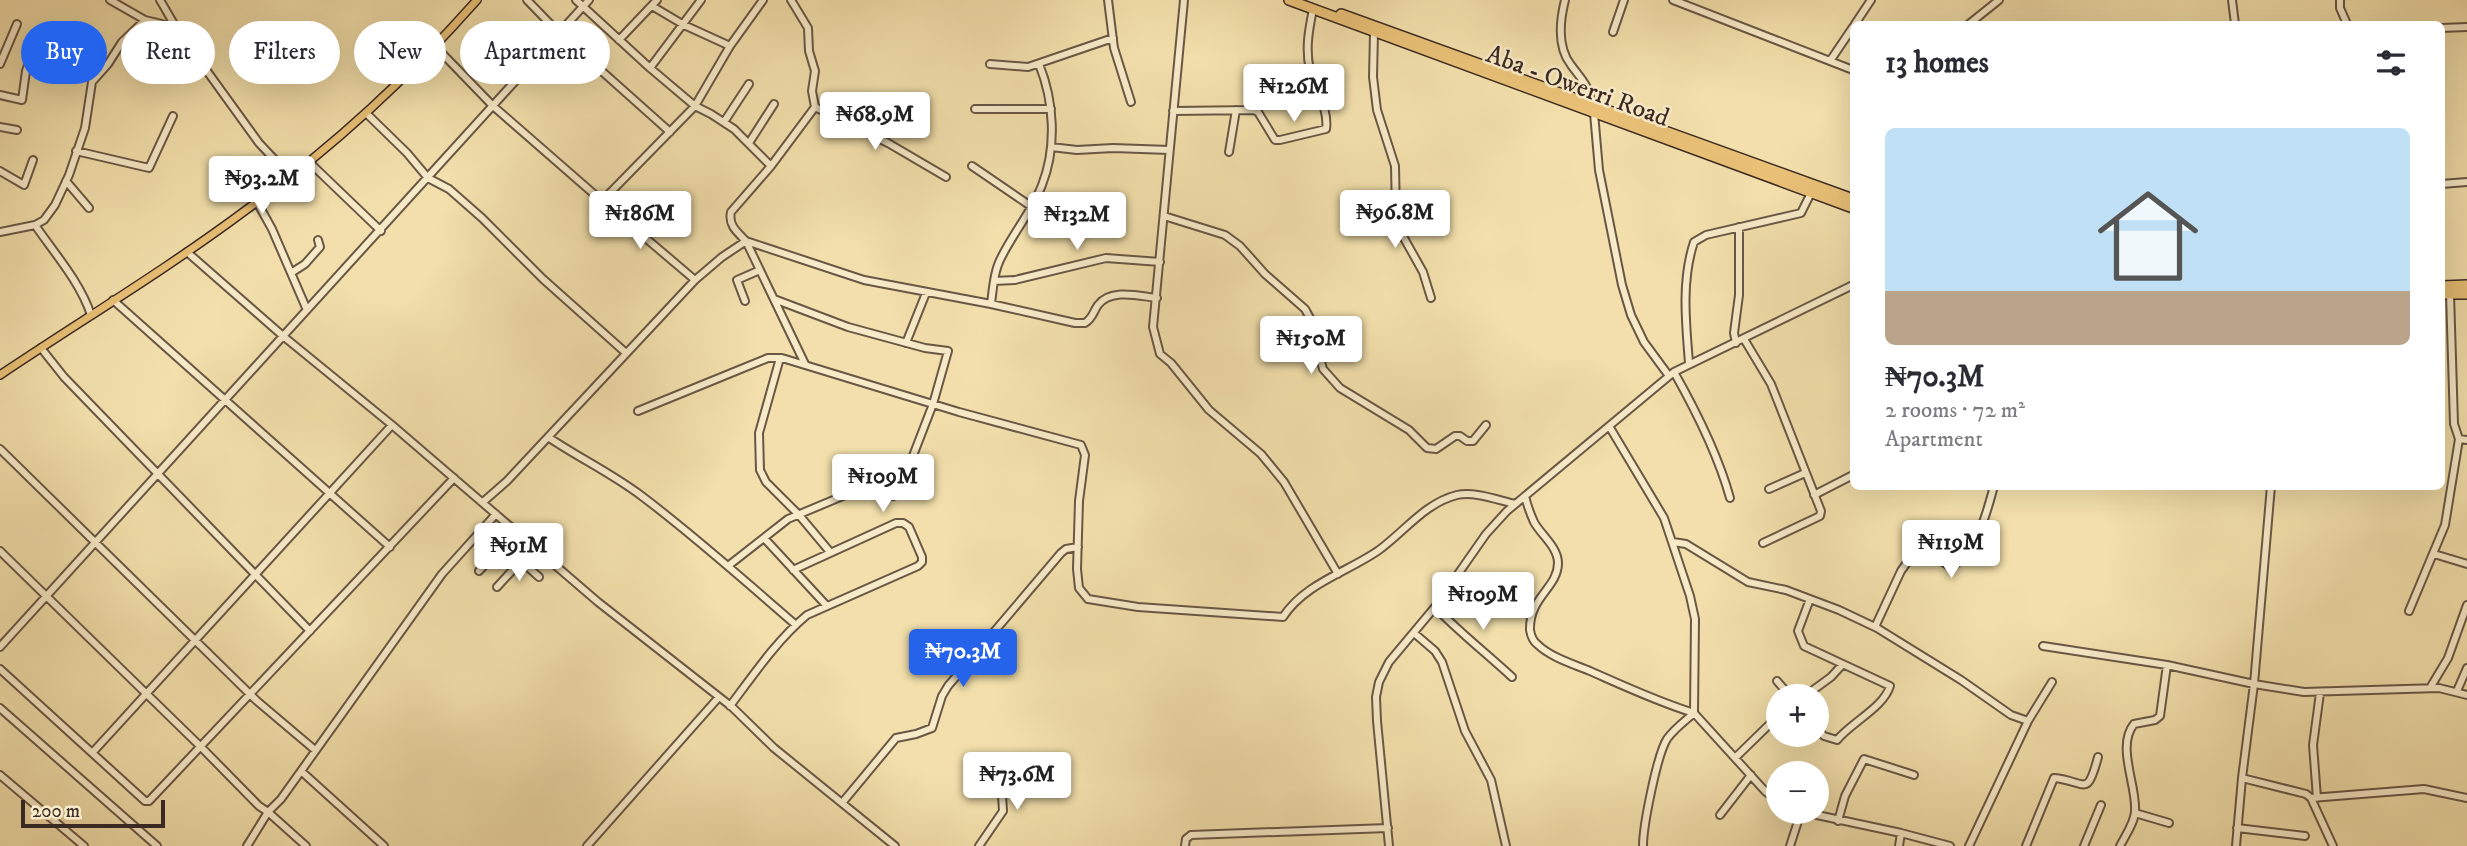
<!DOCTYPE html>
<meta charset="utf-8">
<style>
:root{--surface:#fff;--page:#f7f7f7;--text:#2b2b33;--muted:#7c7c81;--accent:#2563eb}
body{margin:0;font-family:"IM FELL DW Pica",serif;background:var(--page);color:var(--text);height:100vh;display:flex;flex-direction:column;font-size:26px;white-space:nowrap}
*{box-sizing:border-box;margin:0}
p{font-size:23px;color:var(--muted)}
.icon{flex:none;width:38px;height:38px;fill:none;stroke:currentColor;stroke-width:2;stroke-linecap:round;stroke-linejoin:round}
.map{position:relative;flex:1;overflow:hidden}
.panel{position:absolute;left:1850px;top:21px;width:595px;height:469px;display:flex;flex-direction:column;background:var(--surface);border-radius:10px;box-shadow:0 7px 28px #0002}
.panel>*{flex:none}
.banner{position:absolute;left:21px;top:21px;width:665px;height:63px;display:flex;gap:14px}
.fabs{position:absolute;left:1766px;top:684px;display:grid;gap:14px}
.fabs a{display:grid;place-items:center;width:63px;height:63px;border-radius:50%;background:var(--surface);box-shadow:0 7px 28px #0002;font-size:35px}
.scale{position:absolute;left:21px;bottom:18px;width:144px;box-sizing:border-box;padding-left:7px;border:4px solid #3b2a23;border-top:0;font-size:19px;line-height:24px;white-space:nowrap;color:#3b2a23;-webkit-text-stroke:5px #f7eac8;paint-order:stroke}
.price{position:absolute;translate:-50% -60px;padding:0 16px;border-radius:7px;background:#fff;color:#222;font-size:23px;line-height:46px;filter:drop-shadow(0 2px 4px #0008)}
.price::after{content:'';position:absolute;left:50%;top:42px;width:21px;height:16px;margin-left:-10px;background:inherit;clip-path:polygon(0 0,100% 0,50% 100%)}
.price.selected{background:var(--accent);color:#fff}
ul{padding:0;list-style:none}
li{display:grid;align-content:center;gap:14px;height:371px;padding:0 35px}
li span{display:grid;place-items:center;height:217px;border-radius:10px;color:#555}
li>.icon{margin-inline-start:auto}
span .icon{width:126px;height:126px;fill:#fffc;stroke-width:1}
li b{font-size:30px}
h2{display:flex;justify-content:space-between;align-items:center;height:84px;padding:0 35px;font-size:30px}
.pill{padding:0 24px;border-radius:32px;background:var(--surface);box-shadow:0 7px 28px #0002;font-size:24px;line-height:63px}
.pill.selected{background:var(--accent);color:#fff}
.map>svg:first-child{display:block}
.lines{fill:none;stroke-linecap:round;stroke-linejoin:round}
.minor-casing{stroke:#695745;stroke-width:10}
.major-casing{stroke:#3b2a23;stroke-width:10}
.highway-casing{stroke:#3b2a23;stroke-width:12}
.minor{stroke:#f7eac8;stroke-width:6}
.major{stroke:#e9c076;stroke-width:7}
.highway{stroke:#e9c076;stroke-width:9}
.labels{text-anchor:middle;stroke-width:5;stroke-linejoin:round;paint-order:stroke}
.street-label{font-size:26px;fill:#3b2a23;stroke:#f7eac8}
</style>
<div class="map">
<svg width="2467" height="846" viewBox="0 0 2467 846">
<rect width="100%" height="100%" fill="#f2dfab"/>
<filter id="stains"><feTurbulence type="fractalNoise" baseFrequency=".00286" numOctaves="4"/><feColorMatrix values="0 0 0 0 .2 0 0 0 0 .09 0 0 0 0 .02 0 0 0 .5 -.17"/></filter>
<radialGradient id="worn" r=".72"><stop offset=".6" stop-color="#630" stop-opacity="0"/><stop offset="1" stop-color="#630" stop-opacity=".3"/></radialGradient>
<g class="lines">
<defs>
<path id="minor" d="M110,0L145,20L162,24L178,31L259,143L290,176
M160,0L178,31
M527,0L559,33L670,132
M576,0L650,68L695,106L711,114L734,129L771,166
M791,0L808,28L809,51L815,71L812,91L815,107L771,166L731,212C728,225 737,232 746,241L864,280L991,304L1075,323H1085C1093,318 1093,312 1098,305C1111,288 1139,296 1157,298
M1108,0L1114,48L1131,102
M1184,0L1153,327L1160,354L1171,363L1209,410L1261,454L1284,482L1338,574
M1565,0C1560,20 1557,47 1571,65C1581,79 1589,85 1591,103
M1673,0L1853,70
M2232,0L2235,24
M2340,0V8L2347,24
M652,6L684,25L730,46
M1855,24L1871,0
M1969,24L1999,0
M2441,28L2467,27
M1613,32L1624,0
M1374,33L1373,77L1377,110L1395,166L1396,213L1400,231L1423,272L1431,298
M48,39L94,78
M619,40L657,0
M435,46L493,106L602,201L695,106L730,46L763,0
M1830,61L1853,27
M0,64L17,24
M990,64L1028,67L1113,38
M650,68L701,0
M0,95L22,100L26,71L31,56
M815,107L888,143L946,177
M975,109H1051
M1173,111L1254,110L1258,112L1275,140H1280L1326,129C1329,109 1315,89 1310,70C1305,49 1309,29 1313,9
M366,113L407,153L428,178L449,189L482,218L543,279L626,353
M1594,113L1599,170L1622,285L1631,315L1644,342L1669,376
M724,122L749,84
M0,127L17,130
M749,143L774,104
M1051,147L1077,150L1113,148L1169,150
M76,151L149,168L173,116
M1229,152L1236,110
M308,161L381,231
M972,166L1035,209L1073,215
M0,171L24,185L33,160
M66,181L89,208
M2441,184L2467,182
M602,201L695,280
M257,202L272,229L307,310
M1164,216L1225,235L1240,246L1265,274L1305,309L1321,338L1320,358L1323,369L1340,388L1409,430L1427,448L1436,449L1455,436H1460L1467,441H1473L1486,425
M35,225C55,254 80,282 91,315
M0,232L35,225L44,220L55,205L69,175L85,128L92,82L108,64L122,42L145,20
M187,252L283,336L392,425L598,602L732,707L774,748L895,846
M291,273L305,264L320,247L318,240
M994,281L1015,280L1106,258L1160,262
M2450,294L2454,424L2459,439L2467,440
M113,300L390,547
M745,301L737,280L760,270
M991,304C993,288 994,270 1002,256C1014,232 1032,211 1042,185C1057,147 1054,101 1039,64
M1744,339L1771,384L1821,511L1820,516L1763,543
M906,343L926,293
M1736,343L1734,333L1739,295V227
M41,348L64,377L310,631
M780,358L759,433L760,470L766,482L799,515L830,552
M1689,363C1686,324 1681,281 1694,242L1706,235L1801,213L1811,193
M1674,372C1696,411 1718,454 1730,498
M638,411L768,358H782L959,412L1081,445L1085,455L1079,501L1077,569L1079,588L1088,599L1138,607L1283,617C1305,583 1348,572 1379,550C1404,532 1425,503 1457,495C1474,491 1498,500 1515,504
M1609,426L1664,518L1690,596L1695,619L1694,713L1765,791L1778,801
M548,437C579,458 613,474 643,497C696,537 746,582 796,625
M0,449L257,701L315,750
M1769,489L1805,473
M1814,495L1853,475
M1525,496C1527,505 1530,513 1534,522C1541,535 1558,547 1558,563C1558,588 1529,597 1530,630C1531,636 1533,641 1537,644C1550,657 1573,664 1590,671C1624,686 1658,702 1694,713
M483,502L507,481L695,280L722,257L746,241L805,364
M492,534L520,560L532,545
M764,538L826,605
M1673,542L1686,544L1748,582L1786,590L1839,610L1877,628L1961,680L2011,715L2028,721
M0,551L201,747L259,806L268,812L281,799L442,574L496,514
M2434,554L2467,564
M520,560L539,577
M728,566L788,519L857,490L884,496H893L899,492L933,404L948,351L925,348L848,327L774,299
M479,571L503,545
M497,587L521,561
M1810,599L1798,631L1804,646L1890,686C1884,707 1852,722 1837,740L1824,736L1816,728
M1435,607C1459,632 1486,653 1512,677
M2409,611L2445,525L2459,439
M1875,627L1901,571L1916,550H1924L1951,567C1978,550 1986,515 1994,486
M1414,633L1435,651L1442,662L1465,731L1491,780L1506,846
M2043,646L2167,665L2254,684L2304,692L2439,688L2467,695
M0,647L589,0
M0,669L145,801H149L454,478
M1777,681L1790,696
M2430,688L2448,658L2467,605
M2457,691L2467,668
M1805,696L1831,677L1842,665
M730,706C754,674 777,640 807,615L918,566L922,562V557L909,527L903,523H896L793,570
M0,708L157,846
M93,752L392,425
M1735,758L1778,716
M301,771L384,846
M1790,774L1794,769
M0,775L84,846
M2242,778L2306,794L2311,798L2333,846
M2311,798L2424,789L2467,798
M2317,798L2313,745L2320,693
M842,803L896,738L916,734L932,728L942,696L948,686L1061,553L1066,549L1078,547
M1803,812L1901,833L1950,846
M2135,813L2169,823
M1720,815L1751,775
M1838,821L1845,796L1864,759L1914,775
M2237,828L2305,836
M247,846L268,812L306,846
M587,846L719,697
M979,846L1003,811L1000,763
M1185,846L1186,839L1191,835L1388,828
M1389,846L1377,721L1376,697L1379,682L1389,662L1435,607L1486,534L1507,511L1674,372L1853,285
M1643,846C1643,826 1657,755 1667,739C1674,729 1685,721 1694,713
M1790,846L1801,812
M1899,846L1901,833
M1969,846L2028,721L2052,682
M2026,846L2054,778C2086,781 2087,799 2098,757
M2084,846L2101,805
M2120,846C2125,836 2135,822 2135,811C2137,786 2116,746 2134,724L2155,720L2160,716L2167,665
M2236,846L2242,778L2254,684L2271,486"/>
<path id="major" d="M0,375C82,320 167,269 246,210C331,149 408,78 477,0"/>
<path id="highway" d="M1289,0L1853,208
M1341,14L1853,199
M2441,286L2467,285
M2441,294H2467"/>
</defs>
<use href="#minor" class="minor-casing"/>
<use href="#major" class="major-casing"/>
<use href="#highway" class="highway-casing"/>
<use href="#minor" class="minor"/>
<use href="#major" class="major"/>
<use href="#highway" class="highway"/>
</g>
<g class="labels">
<g class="street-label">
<text transform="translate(1578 85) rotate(20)" y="9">Aba - Owerri Road</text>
</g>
</g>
<rect width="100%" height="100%" filter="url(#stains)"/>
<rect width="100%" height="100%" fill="url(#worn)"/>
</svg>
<div class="fabs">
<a>+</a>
<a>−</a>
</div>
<div class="scale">200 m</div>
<b class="price" style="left:1294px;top:124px">₦126M</b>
<b class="price" style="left:875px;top:152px">₦68.9M</b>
<b class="price" style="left:262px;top:216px">₦93.2M</b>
<b class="price" style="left:1395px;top:250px">₦96.8M</b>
<b class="price" style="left:640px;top:251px">₦186M</b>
<b class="price" style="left:1077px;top:252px">₦132M</b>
<b class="price" style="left:1311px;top:376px">₦150M</b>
<b class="price" style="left:883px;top:514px">₦109M</b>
<b class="price" style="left:1951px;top:580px">₦119M</b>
<b class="price" style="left:519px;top:583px">₦91M</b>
<b class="price" style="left:1483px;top:632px">₦109M</b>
<b class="price selected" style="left:963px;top:689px">₦70.3M</b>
<b class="price" style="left:1017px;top:812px">₦73.6M</b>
<div class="banner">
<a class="pill selected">Buy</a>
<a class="pill">Rent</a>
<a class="pill">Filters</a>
<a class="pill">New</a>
<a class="pill">Apartment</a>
</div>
<section class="panel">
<h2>13 homes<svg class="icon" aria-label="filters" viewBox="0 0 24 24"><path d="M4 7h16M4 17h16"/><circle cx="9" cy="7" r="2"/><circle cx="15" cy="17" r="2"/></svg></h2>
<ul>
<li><span style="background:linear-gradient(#bfe0f5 75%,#b9a48a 0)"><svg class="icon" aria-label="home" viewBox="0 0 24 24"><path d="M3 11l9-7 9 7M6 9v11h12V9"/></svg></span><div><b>₦70.3M</b><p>2 rooms · 72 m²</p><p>Apartment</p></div></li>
</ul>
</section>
</div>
